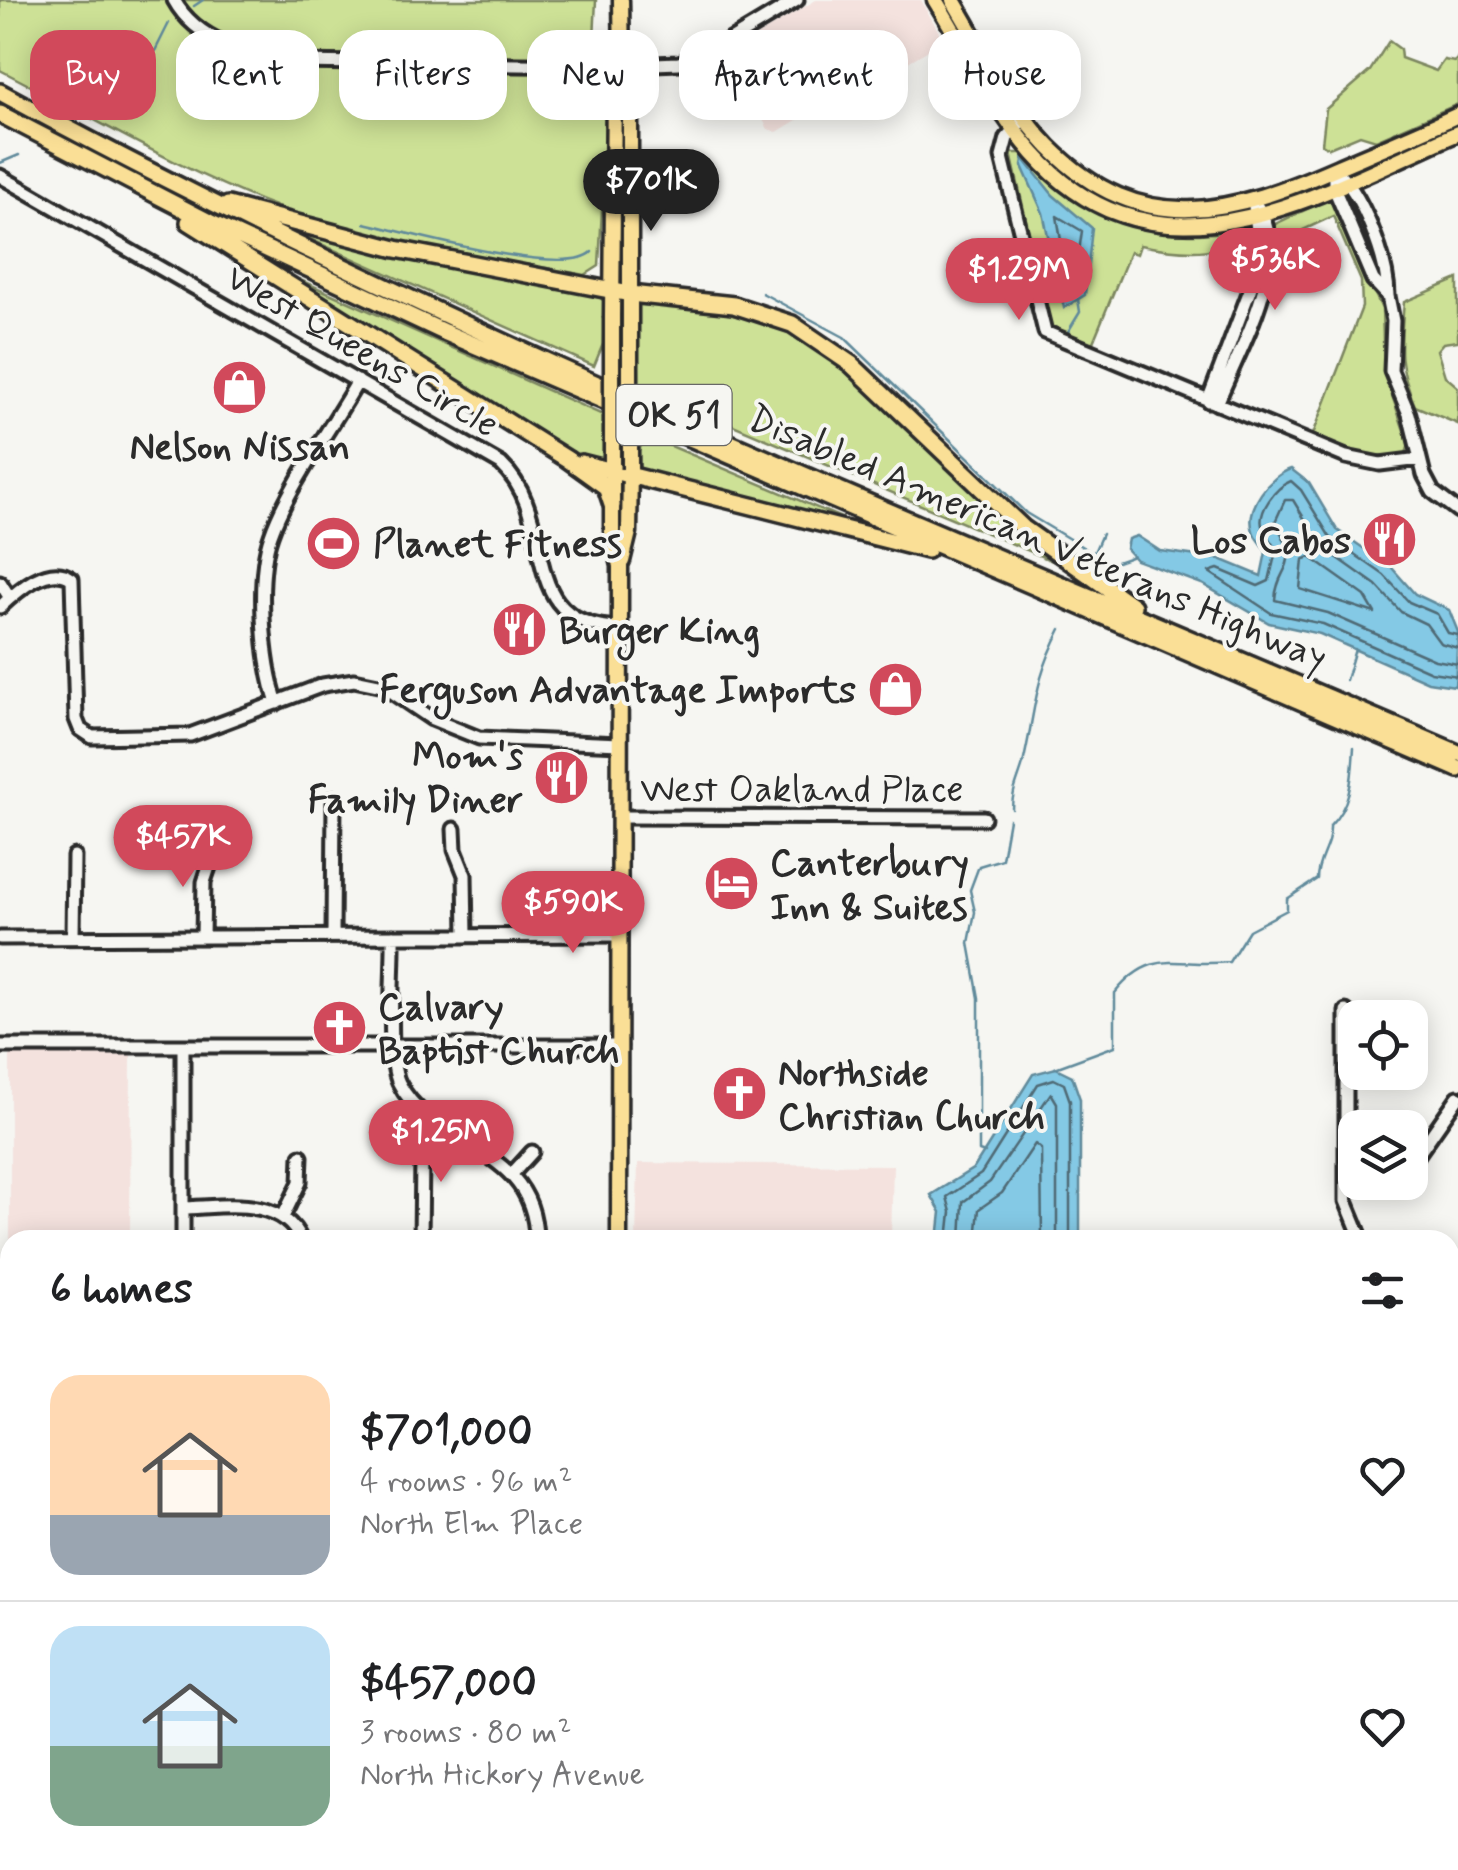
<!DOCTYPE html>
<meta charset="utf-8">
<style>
:root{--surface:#fff;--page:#f2f2f2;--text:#202124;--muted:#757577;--line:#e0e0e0;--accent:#d1495b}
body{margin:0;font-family:Mynerve,sans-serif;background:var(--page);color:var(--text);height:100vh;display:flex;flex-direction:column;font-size:38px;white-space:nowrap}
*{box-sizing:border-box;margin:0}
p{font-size:32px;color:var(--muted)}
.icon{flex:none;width:55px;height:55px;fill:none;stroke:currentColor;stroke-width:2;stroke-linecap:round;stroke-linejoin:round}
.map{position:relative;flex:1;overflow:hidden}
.sheet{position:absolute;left:0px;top:1230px;width:1460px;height:640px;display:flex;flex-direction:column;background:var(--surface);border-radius:30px 30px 0 0;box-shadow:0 5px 25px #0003}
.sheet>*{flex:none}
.top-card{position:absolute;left:30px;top:30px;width:1400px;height:90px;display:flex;gap:20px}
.tools{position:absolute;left:1338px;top:1000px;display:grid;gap:20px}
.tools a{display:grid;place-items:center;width:90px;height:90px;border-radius:20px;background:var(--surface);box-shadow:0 5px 25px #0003;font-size:50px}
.price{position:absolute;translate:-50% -85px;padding:0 22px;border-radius:35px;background:var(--accent);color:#fff;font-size:32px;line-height:65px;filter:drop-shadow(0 2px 5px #0008)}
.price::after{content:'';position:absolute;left:50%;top:60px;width:30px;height:22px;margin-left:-15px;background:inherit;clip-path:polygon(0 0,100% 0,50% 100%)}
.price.current{background:#222;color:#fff}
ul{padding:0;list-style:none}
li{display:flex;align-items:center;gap:30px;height:250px;padding:0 50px}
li+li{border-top:2px solid var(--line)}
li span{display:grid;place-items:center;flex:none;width:280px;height:200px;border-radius:30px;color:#555}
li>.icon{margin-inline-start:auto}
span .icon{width:120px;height:120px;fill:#fffc;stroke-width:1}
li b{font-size:42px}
h2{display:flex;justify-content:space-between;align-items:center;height:120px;padding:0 50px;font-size:42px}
.tag{padding:0 35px;border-radius:30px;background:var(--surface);box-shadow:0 5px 25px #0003;font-size:35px;line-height:90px}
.tag.current{background:var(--accent);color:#fff}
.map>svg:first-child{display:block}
.built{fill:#f4e2de}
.green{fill:#cde196;stroke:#7c8660;stroke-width:2.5}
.water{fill:#84c9e5;stroke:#608a9b;stroke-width:2.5}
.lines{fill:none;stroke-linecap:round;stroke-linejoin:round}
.shore{stroke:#4f6a75;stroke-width:2.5}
.stream{stroke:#608a9b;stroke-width:2.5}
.minor-casing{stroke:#2b2b2b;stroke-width:19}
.major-casing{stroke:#2b2b2b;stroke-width:21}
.highway-casing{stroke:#2b2b2b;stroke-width:22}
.minor{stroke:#f6f6f2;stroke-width:11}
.major{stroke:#fadf96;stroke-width:14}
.highway{stroke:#fadf96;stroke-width:15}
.major-bridge-casing{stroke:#2b2b2b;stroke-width:21;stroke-linecap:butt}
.major-bridge{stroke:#fadf96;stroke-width:14}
.labels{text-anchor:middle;stroke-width:8;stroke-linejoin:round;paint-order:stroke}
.shield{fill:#f6f6f2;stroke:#686867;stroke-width:2.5}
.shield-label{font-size:35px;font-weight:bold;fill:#2b2b2b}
.street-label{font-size:38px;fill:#2b2b2b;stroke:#f6f6f2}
.poi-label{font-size:38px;font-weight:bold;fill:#2b2b2b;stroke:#f6f6f2;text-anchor:start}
</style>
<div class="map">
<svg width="1458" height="1870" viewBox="0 0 1458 1870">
<rect width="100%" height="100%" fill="#f6f6f2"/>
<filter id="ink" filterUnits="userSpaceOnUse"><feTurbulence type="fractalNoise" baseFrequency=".01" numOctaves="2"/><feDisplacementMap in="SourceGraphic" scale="20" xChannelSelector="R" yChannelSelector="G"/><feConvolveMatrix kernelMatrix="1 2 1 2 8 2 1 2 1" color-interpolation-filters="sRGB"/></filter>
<g filter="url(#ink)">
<path class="built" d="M816,0H921L944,41L891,72L853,86L777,132L768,129L729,57L736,48Z
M10,1051H131L130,1240H10V1260Z
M638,1163L893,1165L891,1240H636Z
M684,1860H796L797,1870H684Z"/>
<path class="green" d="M0,0H596L592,78L606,93L607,112L599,266L585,275C484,256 377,243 280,208C183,172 92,117 0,70Z
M1389,41L1400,49L1401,58L1436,71L1444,60L1454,62L1458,58V104L1376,140L1360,135L1329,148L1322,144L1326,109L1370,71Z
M1011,153H1023C1069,200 1121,232 1189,234C1210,235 1231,230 1252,230L1254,241C1215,253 1185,254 1140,245L1137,254L1130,252L1091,347L1053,330L1049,322Z
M1326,200L1331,201L1382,309L1384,372L1409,445L1405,456L1364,455L1312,437L1362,307L1361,281L1333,216L1303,230L1285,276L1290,282L1276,280L1273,225Z
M305,232L597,295L604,301L603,344L594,366L303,236Z
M1458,279V341L1443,343L1437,350L1445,376L1458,387V424L1415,406C1397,362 1400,348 1404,302Z
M300,280L603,415V467L575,455L299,285Z
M638,303C706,308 763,315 822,350L1069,568L639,385Z
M645,435L860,526L640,473L639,451Z"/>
<path class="water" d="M1023,158L1053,195L1092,228L1085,295L1064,308L1043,213L1022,166Z
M1291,469L1309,483L1337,530L1392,568L1415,594L1449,610L1458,632L1455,686L1428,682L1320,634L1269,623L1202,584L1136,560L1126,549L1128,539L1137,536L1160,551L1220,559L1261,576L1266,552C1263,545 1255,539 1253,531C1245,507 1270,476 1291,469Z
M1056,1068L1072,1076L1080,1099V1240H938L941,1212L931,1195L974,1168L1033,1074Z"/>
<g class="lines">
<path class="shore" d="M1057,216L1082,231L1074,286L1068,283Z
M1310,557L1365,596L1375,613L1300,589L1303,560Z
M1458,635L1448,633L1437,614L1409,602L1384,575L1330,537L1301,490L1291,481C1276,487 1256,512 1263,529C1267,538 1273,542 1276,551L1269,581L1258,586L1218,569L1209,572L1271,613L1323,624L1431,672L1458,676
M1458,648L1440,643L1426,624L1401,612L1376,585L1321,546L1293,500H1285L1275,522C1304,569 1277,564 1275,600L1328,613L1435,660L1458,664
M948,1240L951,1212L947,1197L981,1174L1038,1084L1054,1079L1064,1084L1070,1101V1240
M961,1240L963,1202L990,1182L1051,1093L1057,1103V1240
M976,1240L979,1209L1002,1193L1035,1144L1041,1149L1042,1240"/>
<path class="stream" d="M194,6L203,0
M89,111L117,74L152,57L169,23
M0,163L19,155
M365,223C405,232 566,278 592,252
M762,293L844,337L1026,513L1111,564L1131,557
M1066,335L1080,312L1078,299
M1091,559L1102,534
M1346,680L1355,649
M1012,809C1012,791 1018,781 1023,764C1036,709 1033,683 1061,629
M1055,1068L1115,1046V993C1153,946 1178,968 1229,962L1249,930L1287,910V899L1317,879C1317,858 1331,847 1330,826C1352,804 1352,776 1354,747
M985,1153L979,1151V998L969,943L975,912L970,890L979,866L1002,859L1009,819
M111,1860V1870
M868,1860L871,1870
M905,1870L908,1860"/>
<defs>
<path id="minor" d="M174,0C197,42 248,54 293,62L603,66L679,63L714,50L797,0
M1019,124L1007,138L1002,157L1045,332L1346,457L1380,464L1420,459
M1334,169V188L1373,280L1388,296L1393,321L1391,371L1409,414L1424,475L1433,492L1458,511
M1334,169C1362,191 1388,261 1388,296
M0,176L501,464C561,521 512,625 620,628
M1208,401L1261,261L1254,206
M1217,404C1239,348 1297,255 1254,202
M0,582L10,598
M0,607C17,591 49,562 72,579L76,719L80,729L92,737L190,735L323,685L354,680L383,686L432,719L479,738L620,744
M277,703C263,662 256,577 271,535C287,488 332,427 358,381
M620,817L984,818
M454,829L455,850L465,875L466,936
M333,936L334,798
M393,936C394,969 386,1057 399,1083C432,1149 536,1145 536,1240
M73,937L74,856
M203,937L204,882L213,855
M0,938L620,935
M1346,1011V1201L1362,1240
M0,1046H620
M1410,1166L1458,1097
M511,1175L532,1152
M1346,1185L1368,1182
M183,1208C223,1207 281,1195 301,1240
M283,1217L300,1182L301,1156
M183,1240V1046
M421,1240L422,1159L442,1123
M1450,1344H1458
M1450,1564L1458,1546
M361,1860V1870
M675,1860V1870
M810,1860V1870
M942,1860V1870
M1076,1870V1860
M1210,1870V1860"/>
<path id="major" d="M621,0L622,65L630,82V361
M935,0C966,50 994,109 1033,153C1158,295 1322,192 1458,133
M953,0C982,48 1010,107 1049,147C1142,240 1233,213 1338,167C1378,150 1419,133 1458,115
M612,317L614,83L622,65
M612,411V532L620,566L619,1240
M622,561L629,532L630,469
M1450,1773H1458
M0,1776H10
M1350,1860V1870
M619,1870V1860"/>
<path id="highway" d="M0,92C469,347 968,542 1458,753
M0,114L209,222L444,332L1458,769
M228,205L396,249L630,294L734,305L792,324L851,364L1023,528L1133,606
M189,222L567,459L606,487L612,505
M581,463L927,550"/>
</defs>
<use href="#minor" class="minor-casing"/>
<use href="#major" class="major-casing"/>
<use href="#highway" class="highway-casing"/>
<use href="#minor" class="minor"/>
<use href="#major" class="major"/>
<use href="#highway" class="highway"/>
<defs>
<path id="major-bridge" d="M630,361V469
M612,411V317"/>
</defs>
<use href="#major-bridge" class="major-bridge-casing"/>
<use href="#major-bridge" class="major-bridge"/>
</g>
</g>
<defs>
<symbol id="shop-disc" viewBox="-11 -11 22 22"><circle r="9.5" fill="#d1495b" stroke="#f6f6f2"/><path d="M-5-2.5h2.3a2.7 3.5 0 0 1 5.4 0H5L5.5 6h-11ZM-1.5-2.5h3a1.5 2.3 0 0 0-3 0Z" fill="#fff"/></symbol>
<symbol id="restaurant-disc" viewBox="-11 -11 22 22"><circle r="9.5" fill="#d1495b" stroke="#f6f6f2"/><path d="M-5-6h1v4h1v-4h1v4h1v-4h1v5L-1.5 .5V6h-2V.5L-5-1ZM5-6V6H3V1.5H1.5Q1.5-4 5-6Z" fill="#fff"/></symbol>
<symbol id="stadium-disc" viewBox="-11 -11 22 22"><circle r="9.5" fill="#d1495b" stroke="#f6f6f2"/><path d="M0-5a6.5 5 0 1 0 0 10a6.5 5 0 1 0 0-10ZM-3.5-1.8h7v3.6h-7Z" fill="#fff"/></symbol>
<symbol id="hotel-disc" viewBox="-11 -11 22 22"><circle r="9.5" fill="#d1495b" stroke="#f6f6f2"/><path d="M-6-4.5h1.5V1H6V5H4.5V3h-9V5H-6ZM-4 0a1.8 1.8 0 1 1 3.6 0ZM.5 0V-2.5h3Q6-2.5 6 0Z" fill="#fff"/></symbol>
<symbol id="church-disc" viewBox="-11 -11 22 22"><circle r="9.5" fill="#d1495b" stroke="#f6f6f2"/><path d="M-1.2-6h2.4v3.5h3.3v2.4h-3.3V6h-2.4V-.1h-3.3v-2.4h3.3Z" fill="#fff"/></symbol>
</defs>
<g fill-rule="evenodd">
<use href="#shop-disc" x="208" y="356" width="63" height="63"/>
<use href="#restaurant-disc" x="1358" y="508" width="63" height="63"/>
<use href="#stadium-disc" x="302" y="512" width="63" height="63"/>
<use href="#restaurant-disc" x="488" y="598" width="63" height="63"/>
<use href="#shop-disc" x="864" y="658" width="63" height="63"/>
<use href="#restaurant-disc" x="530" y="746" width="63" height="63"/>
<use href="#hotel-disc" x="700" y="852" width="63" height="63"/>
<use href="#church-disc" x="308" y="996" width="63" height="63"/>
<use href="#church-disc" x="708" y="1062" width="63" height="63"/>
</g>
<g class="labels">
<rect class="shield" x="616.5" y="385" width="115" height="60" rx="8"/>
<g class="shield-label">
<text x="674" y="427">OK 51</text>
</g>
<g class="street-label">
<text transform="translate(363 350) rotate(30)" y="13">West Queens Circle</text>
<text transform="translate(1038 537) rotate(23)" y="13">Disabled American Veterans Highway</text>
<text x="802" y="801">West Oakland Place</text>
</g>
<g class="poi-label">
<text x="240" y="459" text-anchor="middle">Nelson Nissan</text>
<text x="1351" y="553" text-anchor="end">Los Cabos</text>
<text x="373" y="556">Planet Fitness</text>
<text x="559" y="643">Burger King</text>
<text x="856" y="702" text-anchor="end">Ferguson Advantage Imports</text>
<text x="523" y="768" text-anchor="end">Mom's<tspan x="523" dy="44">Family Diner</tspan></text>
<text x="770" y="875">Canterbury<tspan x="770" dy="44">Inn &amp; Suites</tspan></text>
<text x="378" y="1019">Calvary<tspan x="378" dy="44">Baptist Church</tspan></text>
<text x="778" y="1085">Northside<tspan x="778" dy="44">Christian Church</tspan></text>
</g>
</g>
</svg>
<div class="tools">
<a><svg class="icon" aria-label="locate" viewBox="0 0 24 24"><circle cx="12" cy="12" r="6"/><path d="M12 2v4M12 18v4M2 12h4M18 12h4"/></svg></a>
<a><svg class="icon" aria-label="layers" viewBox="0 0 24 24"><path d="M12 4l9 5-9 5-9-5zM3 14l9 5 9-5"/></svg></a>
</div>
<b class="price current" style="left:651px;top:234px">$701K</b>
<b class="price" style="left:1275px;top:313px">$536K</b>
<b class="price" style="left:1019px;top:323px">$1.29M</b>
<b class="price" style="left:183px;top:890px">$457K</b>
<b class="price" style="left:573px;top:956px">$590K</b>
<b class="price" style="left:441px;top:1185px">$1.25M</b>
<div class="top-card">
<a class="tag current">Buy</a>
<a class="tag">Rent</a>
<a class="tag">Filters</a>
<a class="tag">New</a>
<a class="tag">Apartment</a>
<a class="tag">House</a>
</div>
<section class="sheet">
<h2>6 homes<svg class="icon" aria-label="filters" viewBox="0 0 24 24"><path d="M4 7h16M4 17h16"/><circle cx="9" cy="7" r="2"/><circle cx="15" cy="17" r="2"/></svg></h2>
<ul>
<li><span style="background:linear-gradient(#ffd9b3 70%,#9aa5b1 0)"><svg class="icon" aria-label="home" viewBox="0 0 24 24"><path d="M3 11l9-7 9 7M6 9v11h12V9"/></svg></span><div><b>$701,000</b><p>4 rooms · 96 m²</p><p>North Elm Place</p></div><svg class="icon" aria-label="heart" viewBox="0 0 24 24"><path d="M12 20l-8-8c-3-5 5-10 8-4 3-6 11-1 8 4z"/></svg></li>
<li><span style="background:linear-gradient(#bfe0f5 60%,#7fa58c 0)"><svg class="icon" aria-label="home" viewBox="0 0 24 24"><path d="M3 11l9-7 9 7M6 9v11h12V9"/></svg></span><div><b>$457,000</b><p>3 rooms · 80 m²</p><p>North Hickory Avenue</p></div><svg class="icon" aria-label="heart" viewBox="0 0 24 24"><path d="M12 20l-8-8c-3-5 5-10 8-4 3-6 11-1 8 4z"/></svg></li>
</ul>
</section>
</div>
